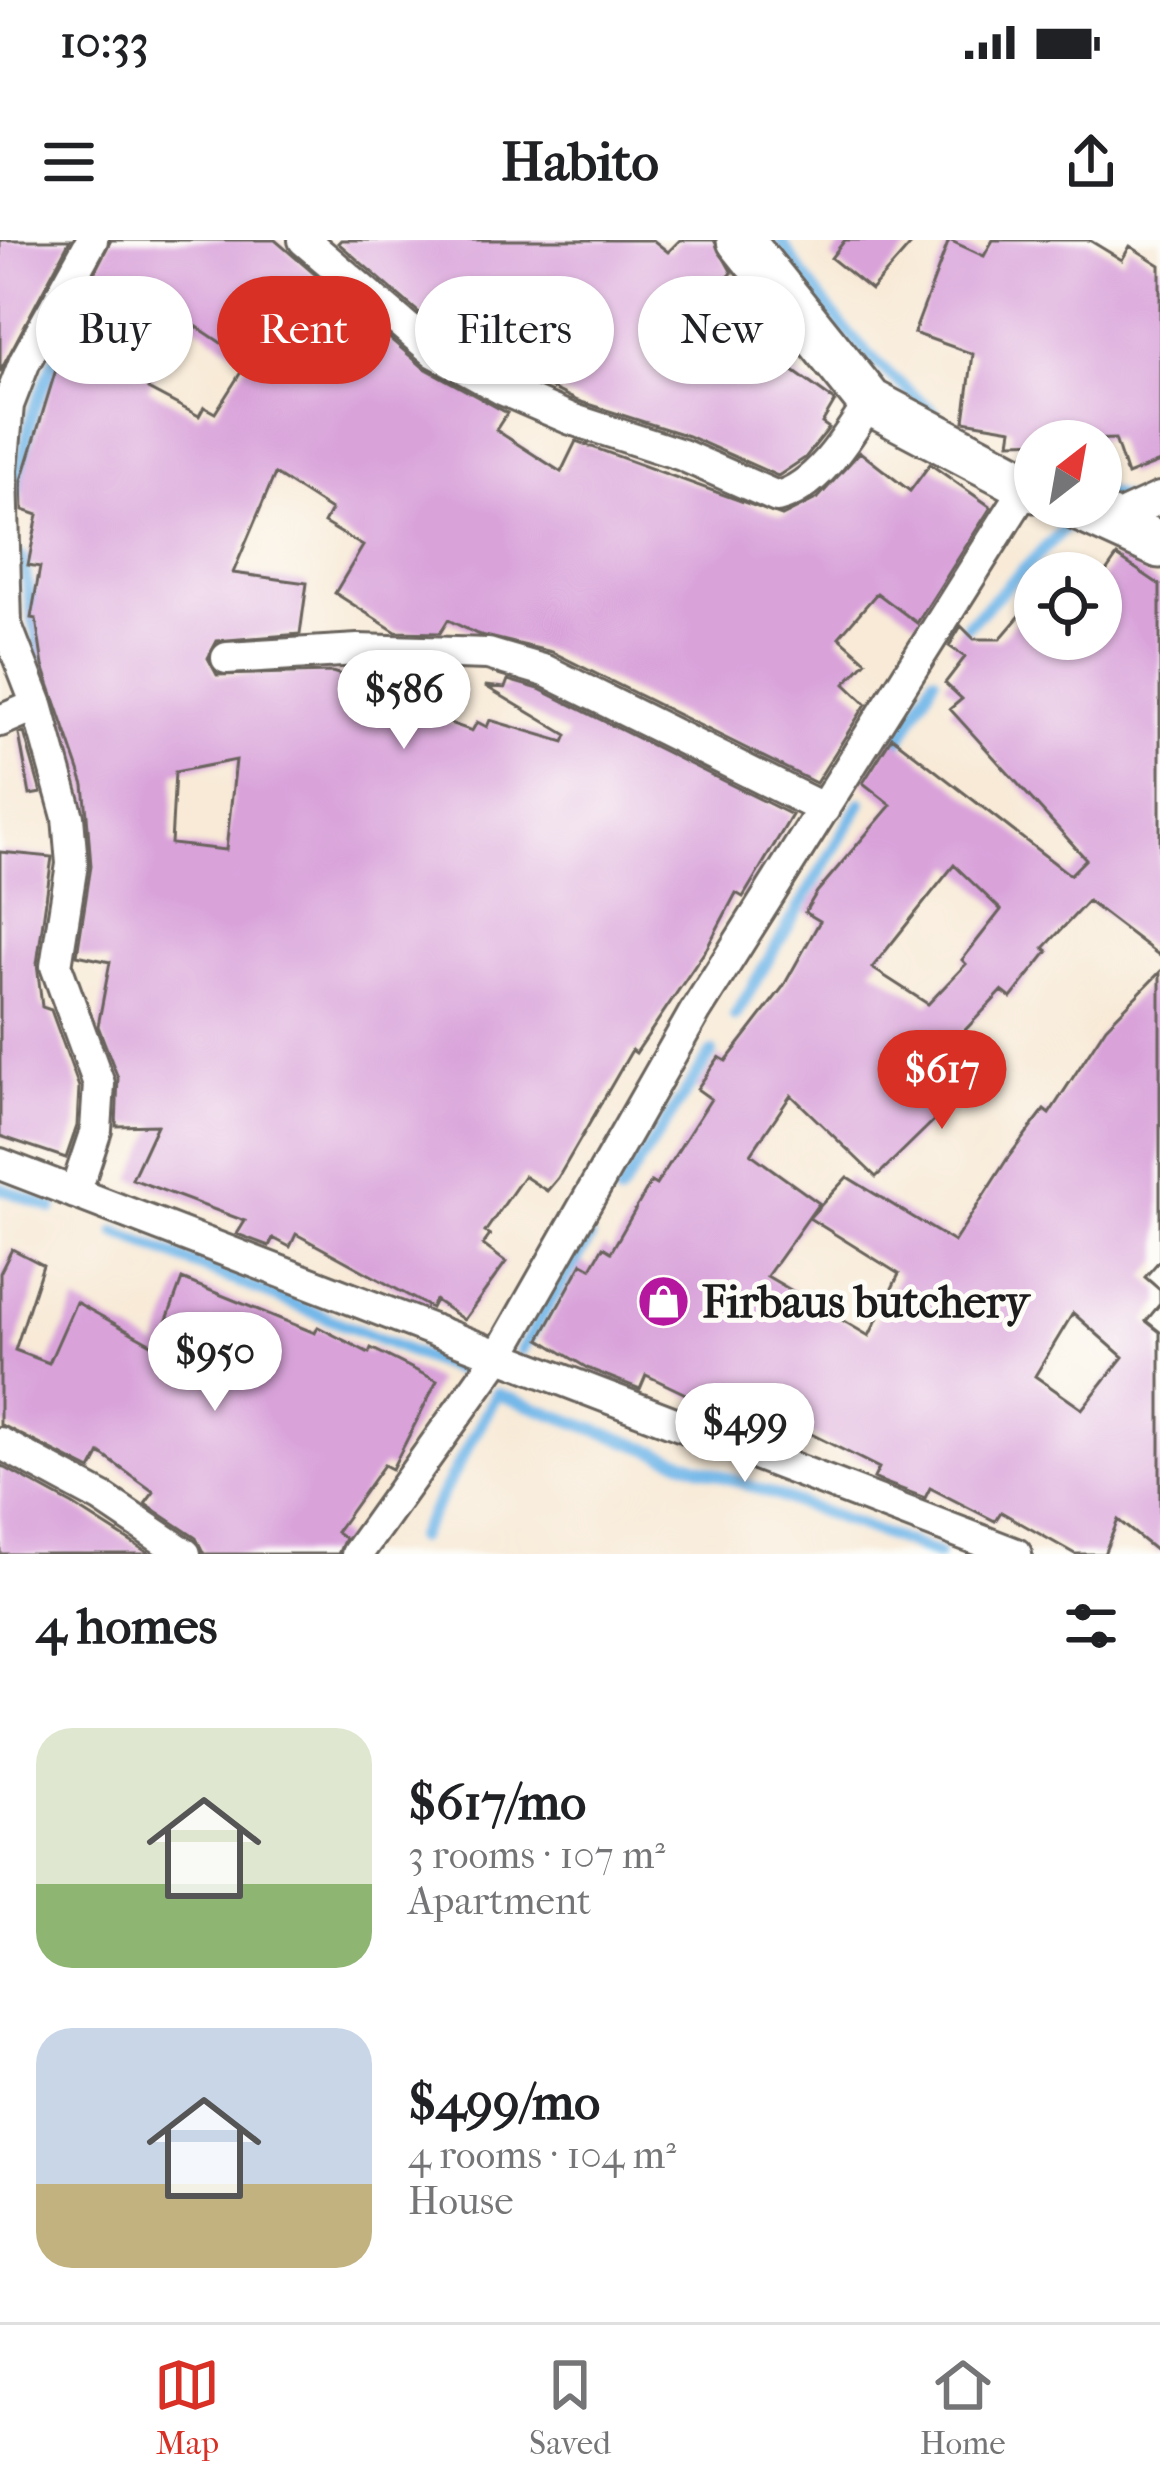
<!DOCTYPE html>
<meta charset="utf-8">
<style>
:root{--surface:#fff;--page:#f2f2f2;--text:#202124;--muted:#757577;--line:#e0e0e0;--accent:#d93025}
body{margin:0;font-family:"IM FELL French Canon",serif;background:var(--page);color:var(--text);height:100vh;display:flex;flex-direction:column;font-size:45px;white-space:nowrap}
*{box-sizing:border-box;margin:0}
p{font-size:39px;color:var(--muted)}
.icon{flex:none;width:66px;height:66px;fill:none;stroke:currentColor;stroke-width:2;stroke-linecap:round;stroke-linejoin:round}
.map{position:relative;height:1314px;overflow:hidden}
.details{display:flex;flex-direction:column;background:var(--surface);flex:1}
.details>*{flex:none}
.hud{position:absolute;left:36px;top:36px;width:1089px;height:108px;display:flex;gap:24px}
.needle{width:78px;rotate:31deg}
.buttons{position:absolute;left:1014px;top:180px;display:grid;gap:24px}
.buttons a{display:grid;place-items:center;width:108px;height:108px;border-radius:50%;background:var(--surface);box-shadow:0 3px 9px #0004;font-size:60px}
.price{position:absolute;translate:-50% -102px;padding:0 27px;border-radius:42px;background:#fff;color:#222;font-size:39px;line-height:78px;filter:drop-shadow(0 3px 6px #0008)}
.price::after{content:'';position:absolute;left:50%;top:72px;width:36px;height:27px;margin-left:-18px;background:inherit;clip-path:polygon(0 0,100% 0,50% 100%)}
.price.selected{background:var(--accent);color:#fff}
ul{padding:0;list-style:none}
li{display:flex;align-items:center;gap:36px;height:300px;padding:0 36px}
li span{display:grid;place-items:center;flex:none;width:336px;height:240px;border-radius:36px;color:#555}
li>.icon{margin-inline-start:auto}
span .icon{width:144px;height:144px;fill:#fffc;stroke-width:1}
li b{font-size:51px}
h2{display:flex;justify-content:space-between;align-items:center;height:144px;padding:0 36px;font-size:51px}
.tag{padding:0 42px;border-radius:54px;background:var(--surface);box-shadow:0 3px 9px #0004;font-size:42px;line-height:108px}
.tag.selected{background:var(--accent);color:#fff}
.status{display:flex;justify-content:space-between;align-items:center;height:84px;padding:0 60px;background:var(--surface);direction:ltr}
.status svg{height:33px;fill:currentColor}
header{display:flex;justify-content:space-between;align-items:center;height:156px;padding:0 36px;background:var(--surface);font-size:54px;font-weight:700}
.tabs{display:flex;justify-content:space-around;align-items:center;height:168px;border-top:3px solid var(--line);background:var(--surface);font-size:33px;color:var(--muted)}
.tabs a{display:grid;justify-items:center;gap:6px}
.tabs .selected{color:var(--accent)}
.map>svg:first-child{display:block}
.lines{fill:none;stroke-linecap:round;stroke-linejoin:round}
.stream{stroke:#73b8e9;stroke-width:12}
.building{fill:#d9a3da;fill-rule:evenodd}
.street-casing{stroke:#69645d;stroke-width:36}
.secondary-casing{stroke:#69645d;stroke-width:51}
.street{stroke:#fff;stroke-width:30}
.secondary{stroke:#fff;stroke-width:45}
.labels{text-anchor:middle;stroke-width:10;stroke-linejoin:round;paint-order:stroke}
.poi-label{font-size:45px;font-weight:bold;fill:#1c1c1c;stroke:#fdfcf7;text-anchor:start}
</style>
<div class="status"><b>10:33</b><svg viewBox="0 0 49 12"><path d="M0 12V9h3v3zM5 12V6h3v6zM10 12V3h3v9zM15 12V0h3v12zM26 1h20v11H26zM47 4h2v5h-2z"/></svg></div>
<header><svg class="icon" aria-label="menu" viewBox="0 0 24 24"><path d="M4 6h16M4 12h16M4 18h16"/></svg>Habito<svg class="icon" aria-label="share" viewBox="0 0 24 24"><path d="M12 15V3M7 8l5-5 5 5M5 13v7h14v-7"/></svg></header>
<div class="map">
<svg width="1160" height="1314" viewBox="0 0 1160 1314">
<rect width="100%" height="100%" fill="#fdfcf7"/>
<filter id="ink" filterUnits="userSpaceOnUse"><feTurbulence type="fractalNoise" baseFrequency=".00833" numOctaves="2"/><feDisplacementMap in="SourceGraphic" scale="24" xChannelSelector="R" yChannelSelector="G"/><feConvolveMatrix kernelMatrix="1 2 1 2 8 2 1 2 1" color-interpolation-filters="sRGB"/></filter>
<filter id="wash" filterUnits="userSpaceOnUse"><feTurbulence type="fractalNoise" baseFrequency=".004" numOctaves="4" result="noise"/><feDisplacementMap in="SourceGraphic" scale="48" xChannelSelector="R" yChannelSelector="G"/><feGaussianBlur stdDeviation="2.7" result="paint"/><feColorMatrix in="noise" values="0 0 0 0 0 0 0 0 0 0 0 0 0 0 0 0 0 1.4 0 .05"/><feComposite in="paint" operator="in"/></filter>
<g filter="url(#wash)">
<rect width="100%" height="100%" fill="#f8ead7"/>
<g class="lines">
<path class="stream" d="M780,0C822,68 870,123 934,172
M1101,250L1133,263
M14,258L33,171L87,42
M22,317L49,457
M967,386L1070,283L1078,287
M891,516L934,438
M735,776L861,563
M0,948L52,968
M619,954L712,812
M116,992L455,1130
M521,1110L590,998
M418,1298L497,1154L938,1314"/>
</g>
<g id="blocks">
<path class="building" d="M0,0H70L0,132Z
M111,0H275L423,127L507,173L496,190L561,232L576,201L782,276L818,258L860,212L910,251L930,224L991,267L917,383L877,353L839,397L866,421L845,444L866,464L816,543L552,412L477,394L448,380L440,393L396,392L335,353L363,306L324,283L331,270L275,234L233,333L307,343L300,394L217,401L208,418L217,435L332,432L404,454L398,465L472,491L477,482L487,487L490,480L564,502L567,495L485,446L505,448L508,440L539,449L792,575L743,657L736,653L707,708L636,813L632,810L558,938L547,951L524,936L485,992L490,995L483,1005L506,1022L464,1080L435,1060L431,1068L296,994L290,1007L273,998L269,1006L237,994L245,981L132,939L157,885L116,886L118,838L98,786L110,722L77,715L91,626L87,575L84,545L43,426L36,379L31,378L40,327L28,325L38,275L23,270L22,240L73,74ZM181,76L248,121L215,173L204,167L199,176L148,149ZM236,520L226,610L171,604L175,532Z
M341,0H653L668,12L680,0H714L732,33L725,40L748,53L766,76L760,86L797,115L789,128L835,161L822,183L829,188L805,218L778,236L688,196L578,161L446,96L338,3Z
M845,0H915L871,50L831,18Z
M949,0L984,16L993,0H1089L1122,20L1130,6L1160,25V222L1127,235L1115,199L1010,202L1012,189L964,181L973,114L914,93Z
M1117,316L1160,345V716L1088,661L1044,708L1048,711L1011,758L1002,751L935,822L966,849L876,937L791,855L751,914L819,963L767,1036L869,1096L899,1034L809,978L847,937L954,1002L1007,919L1044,870L1049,874L1106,787L1160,732V1020L1145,1037L1160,1050V1064L1146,1081L1160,1092V1314L1118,1280L1104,1314H1075L1001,1272L995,1281L930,1248L925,1258L880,1241L874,1238L879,1228L803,1190L794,1206L646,1135L640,1149L587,1128L540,1099L582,1023L591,1028L603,1007L611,1012L651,942L656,945L711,859L697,849L719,817L726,821L783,747L820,681L805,672L817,652L891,565L863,543L892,497L1070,635L1086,619L950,469L962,459L945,443L965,417L949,406L961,386L974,399H1000L1035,358V399H1101V339ZM954,625L1001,670L962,720L966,724L928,764L872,728ZM1073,1073L1123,1117L1082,1169L1035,1136Z
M24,492L41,553L30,555L19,494Z
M0,612L52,617L37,724L42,767L51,770L79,847L77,886L66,918L0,896Z
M12,1009L43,1025L15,1110L49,1123L76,1062L157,1107L182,1039L315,1093L318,1087L369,1113L371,1108L437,1141L392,1229L384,1225L336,1292L345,1298L338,1314H204L196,1298L145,1264L154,1252L100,1213L91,1230L0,1184V1033Z
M0,1225L73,1265L150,1314H0Z"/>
</g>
</g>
<g filter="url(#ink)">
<use href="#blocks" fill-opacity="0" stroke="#69645d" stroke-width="3"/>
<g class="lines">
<defs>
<path id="street" d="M304,0L435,112L504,150L571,179L682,215L777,257C818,247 848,196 870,162
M1110,281L1160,258
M227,418L358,410L488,414L546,431L824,569
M0,481L37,465
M0,924L1016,1314
M75,953L96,890L99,844L56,726L72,624L68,577L37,465L6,385L2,230L8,165L25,121L92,0
M0,1203L102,1258L185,1314
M357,1314L500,1114L695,772L1027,246"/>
<path id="secondary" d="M740,0L870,162L1035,249
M1077,267L1160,305"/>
</defs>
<use href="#street" class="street-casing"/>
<use href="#secondary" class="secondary-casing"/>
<use href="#street" class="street"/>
<use href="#secondary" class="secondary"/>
</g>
</g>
<defs>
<symbol id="shop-disc" viewBox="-11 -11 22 22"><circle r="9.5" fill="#b5179e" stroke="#fdfcf7"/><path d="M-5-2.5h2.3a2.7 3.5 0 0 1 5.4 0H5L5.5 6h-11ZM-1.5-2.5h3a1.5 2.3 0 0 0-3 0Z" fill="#fff"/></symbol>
</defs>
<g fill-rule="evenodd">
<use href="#shop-disc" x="634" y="1032" width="59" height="59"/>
</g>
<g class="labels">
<g class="poi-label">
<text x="702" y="1077">Firbaus butchery</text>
</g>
</g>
</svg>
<div class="buttons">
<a><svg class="needle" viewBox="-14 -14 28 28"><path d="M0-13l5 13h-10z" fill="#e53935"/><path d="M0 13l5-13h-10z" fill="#757577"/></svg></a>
<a><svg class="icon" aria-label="locate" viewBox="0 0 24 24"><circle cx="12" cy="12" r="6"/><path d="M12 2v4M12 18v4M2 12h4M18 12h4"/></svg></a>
</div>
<b class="price" style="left:404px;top:512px">$586</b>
<b class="price selected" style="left:942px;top:892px">$617</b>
<b class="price" style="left:215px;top:1174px">$950</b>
<b class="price" style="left:745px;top:1245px">$499</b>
<div class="hud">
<a class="tag">Buy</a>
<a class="tag selected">Rent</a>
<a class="tag">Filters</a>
<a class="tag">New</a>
</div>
</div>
<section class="details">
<h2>4 homes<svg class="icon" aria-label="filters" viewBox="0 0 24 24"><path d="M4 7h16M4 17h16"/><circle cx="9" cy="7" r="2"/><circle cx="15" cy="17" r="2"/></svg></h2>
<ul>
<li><span style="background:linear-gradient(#dfe7d0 65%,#8fb573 0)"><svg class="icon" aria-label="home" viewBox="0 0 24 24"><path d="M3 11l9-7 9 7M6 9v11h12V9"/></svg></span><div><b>$617/mo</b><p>3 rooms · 107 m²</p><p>Apartment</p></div></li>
<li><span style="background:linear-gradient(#c9d6e8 65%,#c2b280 0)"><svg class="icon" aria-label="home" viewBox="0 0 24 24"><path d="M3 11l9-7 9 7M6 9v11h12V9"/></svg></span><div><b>$499/mo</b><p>4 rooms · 104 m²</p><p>House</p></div></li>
</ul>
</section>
<nav class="tabs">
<a class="selected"><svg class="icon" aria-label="map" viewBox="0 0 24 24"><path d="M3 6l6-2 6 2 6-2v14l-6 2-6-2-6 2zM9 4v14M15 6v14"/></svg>Map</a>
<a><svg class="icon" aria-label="saved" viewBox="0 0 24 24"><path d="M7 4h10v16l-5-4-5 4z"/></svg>Saved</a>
<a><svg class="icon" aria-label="home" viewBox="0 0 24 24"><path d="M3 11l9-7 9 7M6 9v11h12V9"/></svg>Home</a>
</nav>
